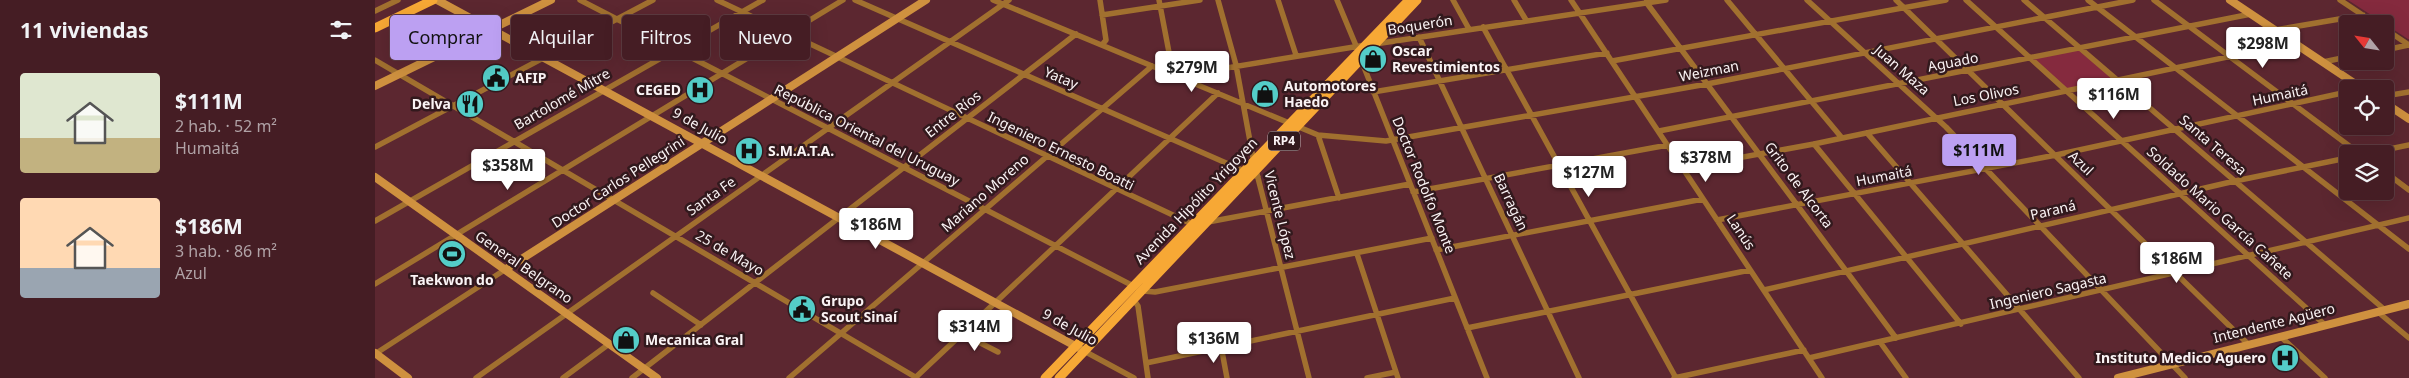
<!DOCTYPE html>
<html lang="es">
<meta charset="utf-8">
<style>
:root{--surface:#451d24;--page:#4c262c;--text:#f1f3f6;--muted:#b0a2a6;--line:#5d3b41;--accent:#bca0f2}
body{margin:0;font-family:"Noto Sans",sans-serif;background:var(--page);color:var(--text);height:100vh;display:flex;flex-direction:column;font-size:19px;white-space:nowrap}
*{box-sizing:border-box;margin:0}
p{font-size:16px;color:var(--muted)}
.icon{flex:none;width:28px;height:28px;fill:none;stroke:currentColor;stroke-width:2;stroke-linecap:round;stroke-linejoin:round}
.map{position:relative;flex:1;overflow:hidden}
.details{display:flex;flex-direction:column;background:var(--surface);width:375px}
.details>*{flex:none}
.guide{position:absolute;left:15px;top:15px;width:475px;height:45px;display:flex;gap:10px}
.needle{width:32px;rotate:300deg}
.controls{position:absolute;left:1964px;top:15px;display:grid;gap:10px}
.controls a{display:grid;place-items:center;width:55px;height:55px;border-radius:5px;background:var(--surface);box-shadow:0 5px 20px #0002,0 0 0 1px var(--line);font-size:25px}
.price{position:absolute;translate:-50% -42px;padding:0 11px;border-radius:5px;background:#fff;color:#222;font-size:16px;line-height:32px;filter:drop-shadow(0 1px 2px #0008)}
.price::after{content:'';position:absolute;left:50%;top:30px;width:15px;height:11px;margin-left:-8px;background:inherit;clip-path:polygon(0 0,100% 0,50% 100%)}
.price.selected{background:var(--accent);color:#111}
ul{padding:0;list-style:none}
li{display:flex;align-items:center;gap:15px;height:125px;padding:0 20px}
li span{display:grid;place-items:center;flex:none;width:140px;height:100px;border-radius:5px;color:#555}
li>.icon{margin-inline-start:auto}
span .icon{width:60px;height:60px;fill:#fffc;stroke-width:1}
li b{font-size:21px}
h2{display:flex;justify-content:space-between;align-items:center;height:60px;padding:0 20px;font-size:21px}
.tag{padding:0 18px;border-radius:5px;background:var(--surface);box-shadow:0 5px 20px #0002,0 0 0 1px var(--line);font-size:18px;line-height:45px}
.tag.selected{background:var(--accent);color:#111}
main{display:flex;flex:1;min-height:0}
.map>svg:first-child{display:block}
.green{fill:#852a3e}
.lines{fill:none;stroke-linecap:round;stroke-linejoin:round}
.street{stroke:#a1702f;stroke-width:5.5}
.secondary{stroke:#cf913f;stroke-width:8}
.primary{stroke:#f7a835;stroke-width:9}
.labels{text-anchor:middle;stroke-width:5;stroke-linejoin:round;paint-order:stroke}
.shield{fill:#32191d;stroke:#beb2b4;stroke-width:1}
.shield-label{font-size:12px;font-weight:bold;fill:#faf3f4}
.street-label{font-size:14px;fill:#faf3f4;stroke:#32191d}
.poi-label{font-size:14px;font-weight:bold;fill:#faf3f4;stroke:#32191d;text-anchor:start}
</style>
<main>
<section class="details">
<h2>11 viviendas<svg class="icon" aria-label="filters" viewBox="0 0 24 24"><path d="M4 7h16M4 17h16"/><circle cx="9" cy="7" r="2"/><circle cx="15" cy="17" r="2"/></svg></h2>
<ul>
<li><span style="background:linear-gradient(#dfe7d0 65%,#c2b280 0)"><svg class="icon" aria-label="home" viewBox="0 0 24 24"><path d="M3 11l9-7 9 7M6 9v11h12V9"/></svg></span><div><b>$111M</b><p>2 hab. · 52 m²</p><p>Humaitá</p></div></li>
<li><span style="background:linear-gradient(#ffd9b3 70%,#9aa5b1 0)"><svg class="icon" aria-label="home" viewBox="0 0 24 24"><path d="M3 11l9-7 9 7M6 9v11h12V9"/></svg></span><div><b>$186M</b><p>3 hab. · 86 m²</p><p>Azul</p></div></li>
</ul>
</section>
<div class="map">
<svg width="2034" height="378" viewBox="0 0 2034 378">
<rect width="100%" height="100%" fill="#5c2730"/>
<path class="green" d="M1973,0H2034V39H2033Z
M1704,48L1741,79L1692,91L1654,57Z"/>
<g class="lines">
<path class="street" d="M205,0L768,291L780,292L1057,238
M342,0L819,225
M480,0L883,177
M618,0L943,135L1011,141L1332,84L1758,0
M725,0L731,40L727,45
M784,0L797,68L795,72
M843,0L861,65L879,163
M903,0L921,55
M962,0L982,48
M1078,0L1094,29
M1139,0L1151,20
M1196,0L1447,378
M1352,0L1467,138
M1432,0L1571,127L1810,378
M1521,0L1873,344
M1591,0L1949,324
M1649,0L2010,310
M1713,0L2034,249
M1779,0L1985,154
M1965,0L2001,24
M1271,2L1521,338
M0,11L23,0
M727,15L825,0
M1108,27L1301,378
M2010,29L2034,45
M1900,30L1988,15
M1044,37L1204,378
M137,41L180,20
M1000,44L1291,0
M2010,50L2034,45
M985,57L1112,378
M0,60L542,378
M1237,61L1571,0
M1948,62L1972,57
M803,76L991,45
M998,92L1232,53
M2010,96L2034,92
M1284,131L1876,14
M1492,133L1704,378
M943,135L964,198
M1439,144L1586,324
M0,147L278,0
M1990,154L2034,145
M1308,168L1439,144L1919,43
M2010,172L2034,190
M882,174L934,378
M1038,192L1293,145
M1342,220L1681,155L1972,92
M0,221L388,0
M833,222L1035,184
M1061,250L1328,199
M982,254L1023,378
M0,284L468,0
M1389,290L1860,181L1972,158
M278,293L326,325
M759,300L763,306L773,378
M2003,312L2034,338
M1092,328L1375,270
M588,334L623,352
M1905,336L1950,378
M1505,342L1531,378
M846,346L852,378
M709,351L759,378
M0,354L131,269
M1434,358L2034,218
M771,363L1080,298
M101,378L634,0
M188,378L234,344
M257,378L701,34
M414,378L777,66
M540,378L843,93
M992,378L1021,372
M1299,378L1429,350"/>
<path class="secondary" d="M62,0L704,348
M1855,0L1988,89
M0,86L176,0
M2010,103L2034,119
M0,177L282,378
M131,269L551,0
M0,353L33,378
M1743,378L2034,304"/>
<path class="primary" d="M0,28L58,0
M670,378L1034,0
M684,378L1042,0"/>
</g>
<defs>
<symbol id="shop-disc" viewBox="-11 -11 22 22"><circle r="9.5" fill="#54cdc8" stroke="#32191d"/><path d="M-5-2.5h2.3a2.7 3.5 0 0 1 5.4 0H5L5.5 6h-11ZM-1.5-2.5h3a1.5 2.3 0 0 0-3 0Z" fill="#111"/></symbol>
<symbol id="civic-disc" viewBox="-11 -11 22 22"><circle r="9.5" fill="#54cdc8" stroke="#32191d"/><path d="M-.6-6.5H3V-4.5H.6V-3L4-1V1h2V6H-6V1h2V-1L-.6-3ZM-1.2 2.5V6h2.4V2.5Z" fill="#111"/></symbol>
<symbol id="hospital-disc" viewBox="-11 -11 22 22"><circle r="9.5" fill="#54cdc8" stroke="#32191d"/><path d="M-5-5h3v3.5h4V-5h3V5h-3V1.5h-4V5h-3Z" fill="#111"/></symbol>
<symbol id="restaurant-disc" viewBox="-11 -11 22 22"><circle r="9.5" fill="#54cdc8" stroke="#32191d"/><path d="M-5-6h1v4h1v-4h1v4h1v-4h1v5L-1.5 .5V6h-2V.5L-5-1ZM5-6V6H3V1.5H1.5Q1.5-4 5-6Z" fill="#111"/></symbol>
<symbol id="stadium-disc" viewBox="-11 -11 22 22"><circle r="9.5" fill="#54cdc8" stroke="#32191d"/><path d="M0-5a6.5 5 0 1 0 0 10a6.5 5 0 1 0 0-10ZM-3.5-1.8h7v3.6h-7Z" fill="#111"/></symbol>
</defs>
<g fill-rule="evenodd">
<use href="#shop-disc" x="982" y="43" width="32" height="32"/>
<use href="#civic-disc" x="105" y="62" width="32" height="32"/>
<use href="#hospital-disc" x="309" y="74" width="32" height="32"/>
<use href="#shop-disc" x="874" y="78" width="32" height="32"/>
<use href="#restaurant-disc" x="79" y="88" width="32" height="32"/>
<use href="#hospital-disc" x="358" y="135" width="32" height="32"/>
<use href="#stadium-disc" x="61" y="238" width="32" height="32"/>
<use href="#civic-disc" x="411" y="293" width="32" height="32"/>
<use href="#shop-disc" x="235" y="324" width="32" height="32"/>
<use href="#hospital-disc" x="1894" y="342" width="32" height="32"/>
</g>
<g class="labels">
<rect class="shield" x="893" y="131.5" width="32" height="19" rx="4"/>
<g class="shield-label">
<text x="909" y="145">RP4</text>
</g>
<g class="street-label">
<text transform="translate(1045 25) rotate(-9)" y="5">Boquerón</text>
<text transform="translate(1578 62) rotate(-11)" y="5">Aguado</text>
<text transform="translate(1527 70) rotate(41)" y="5">Juan Maza</text>
<text transform="translate(1334 71) rotate(-11)" y="5">Weizman</text>
<text transform="translate(686 78) rotate(23)" y="5">Yatay</text>
<text transform="translate(1611 95) rotate(-11)" y="5">Los Olivos</text>
<text transform="translate(1905 95) rotate(-12)" y="5">Humaitá</text>
<text transform="translate(187 99) rotate(-30)" y="5">Bartolomé Mitre</text>
<text transform="translate(578 114) rotate(-38)" y="5">Entre Ríos</text>
<text transform="translate(325 126) rotate(29)" y="5">9 de Julio</text>
<text transform="translate(492 135) rotate(27)" y="5">República Oriental del Uruguay</text>
<text transform="translate(1838 145) rotate(41)" y="5">Santa Teresa</text>
<text transform="translate(686 151) rotate(26)" y="5">Ingeniero Ernesto Boatti</text>
<text transform="translate(1706 163) rotate(44)" y="5">Azul</text>
<text transform="translate(1509 176) rotate(-11)" y="5">Humaitá</text>
<text transform="translate(243 182) rotate(-33)" y="5">Doctor Carlos Pellegrini</text>
<text transform="translate(1049 185) rotate(68)" y="5">Doctor Rodolfo Monte</text>
<text transform="translate(1424 185) rotate(53)" y="5">Grito de Alcorta</text>
<text transform="translate(610 193) rotate(-41)" y="5">Mariano Moreno</text>
<text transform="translate(336 196) rotate(-35)" y="5">Santa Fe</text>
<text transform="translate(821 201) rotate(-46)" y="5">Avenida Hipólito Yrigoyen</text>
<text transform="translate(1136 202) rotate(65)" y="5">Barragán</text>
<text transform="translate(1678 210) rotate(-13)" y="5">Paraná</text>
<text transform="translate(1845 213) rotate(42)" y="5">Soldado Mario García Cañete</text>
<text transform="translate(905 215) rotate(76)" y="5">Vicente López</text>
<text transform="translate(1366 232) rotate(56)" y="5">Lanús</text>
<text transform="translate(355 253) rotate(30)" y="5">25 de Mayo</text>
<text transform="translate(149 267) rotate(35)" y="5">General Belgrano</text>
<text transform="translate(1673 291) rotate(-13)" y="5">Ingeniero Sagasta</text>
<text transform="translate(1899 323) rotate(-14)" y="5">Intendente Agüero</text>
<text transform="translate(695 327) rotate(29)" y="5">9 de Julio</text>
</g>
<g class="poi-label">
<text x="1017" y="56">Oscar<tspan x="1017" dy="16">Revestimientos</tspan></text>
<text x="140" y="83">AFIP</text>
<text x="909" y="91">Automotores<tspan x="909" dy="16">Haedo</tspan></text>
<text x="306" y="95" text-anchor="end">CEGED</text>
<text x="76" y="109" text-anchor="end">Delva</text>
<text x="393" y="156">S.M.A.T.A.</text>
<text x="77" y="285" text-anchor="middle">Taekwon do</text>
<text x="446" y="306">Grupo<tspan x="446" dy="16">Scout Sinaí</tspan></text>
<text x="270" y="345">Mecanica Gral</text>
<text x="1891" y="363" text-anchor="end">Instituto Medico Aguero</text>
</g>
</g>
</svg>
<div class="controls">
<a><svg class="needle" viewBox="-14 -14 28 28"><path d="M0-13l5 13h-10z" fill="#e53935"/><path d="M0 13l5-13h-10z" fill="#b0a2a6"/></svg></a>
<a><svg class="icon" aria-label="locate" viewBox="0 0 24 24"><circle cx="12" cy="12" r="6"/><path d="M12 2v4M12 18v4M2 12h4M18 12h4"/></svg></a>
<a><svg class="icon" aria-label="layers" viewBox="0 0 24 24"><path d="M12 4l9 5-9 5-9-5zM3 14l9 5 9-5"/></svg></a>
</div>
<b class="price" style="left:1888px;top:69px">$298M</b>
<b class="price" style="left:817px;top:93px">$279M</b>
<b class="price" style="left:1739px;top:120px">$116M</b>
<b class="price selected" style="left:1604px;top:176px">$111M</b>
<b class="price" style="left:1331px;top:183px">$378M</b>
<b class="price" style="left:133px;top:191px">$358M</b>
<b class="price" style="left:1214px;top:198px">$127M</b>
<b class="price" style="left:501px;top:250px">$186M</b>
<b class="price" style="left:1802px;top:284px">$186M</b>
<b class="price" style="left:600px;top:352px">$314M</b>
<b class="price" style="left:839px;top:364px">$136M</b>
<div class="guide">
<a class="tag selected">Comprar</a>
<a class="tag">Alquilar</a>
<a class="tag">Filtros</a>
<a class="tag">Nuevo</a>
</div>
</div>
</main>
